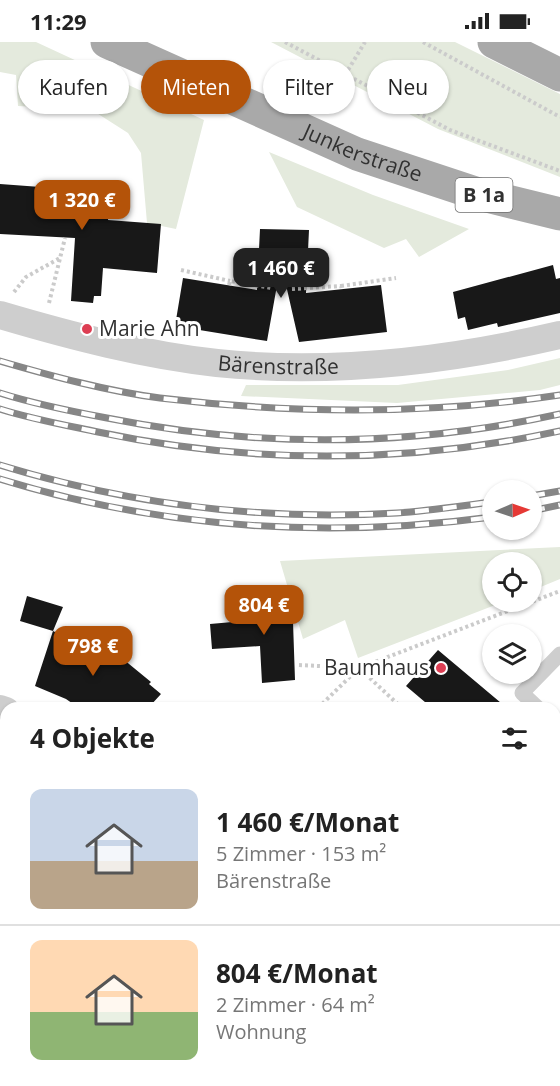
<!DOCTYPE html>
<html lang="de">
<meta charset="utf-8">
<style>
:root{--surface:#fff;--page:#f6f6f6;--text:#222;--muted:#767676;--line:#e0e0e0;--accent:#b45309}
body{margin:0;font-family:"Open Sans",sans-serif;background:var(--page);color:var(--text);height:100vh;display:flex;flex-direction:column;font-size:22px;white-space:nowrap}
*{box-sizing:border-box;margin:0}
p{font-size:20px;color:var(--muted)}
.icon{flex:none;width:33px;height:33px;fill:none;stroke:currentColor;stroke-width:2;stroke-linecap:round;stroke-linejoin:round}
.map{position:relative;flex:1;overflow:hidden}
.side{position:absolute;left:0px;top:660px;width:561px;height:384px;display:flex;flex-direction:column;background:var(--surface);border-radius:18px 18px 0 0;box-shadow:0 2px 4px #0004}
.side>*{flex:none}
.hud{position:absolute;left:18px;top:18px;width:525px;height:54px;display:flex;gap:12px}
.needle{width:39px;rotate:88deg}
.buttons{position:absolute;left:482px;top:438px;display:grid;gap:12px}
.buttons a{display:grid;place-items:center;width:60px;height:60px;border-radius:50%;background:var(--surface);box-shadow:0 2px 4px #0004;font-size:30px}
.price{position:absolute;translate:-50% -51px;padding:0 14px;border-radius:12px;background:var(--accent);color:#fff;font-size:20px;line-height:39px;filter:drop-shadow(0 2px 3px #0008)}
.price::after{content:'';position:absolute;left:50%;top:36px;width:18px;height:14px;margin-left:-9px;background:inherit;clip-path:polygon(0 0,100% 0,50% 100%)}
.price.current{background:#222;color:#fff}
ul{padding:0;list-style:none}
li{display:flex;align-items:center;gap:18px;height:150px;padding:0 30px}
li+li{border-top:2px solid var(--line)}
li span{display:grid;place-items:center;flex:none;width:168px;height:120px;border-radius:12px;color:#555}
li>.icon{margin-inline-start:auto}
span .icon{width:72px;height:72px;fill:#fffc;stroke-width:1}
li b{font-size:26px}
h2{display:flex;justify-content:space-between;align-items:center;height:72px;padding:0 30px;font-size:26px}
.tag{padding:0 21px;border-radius:27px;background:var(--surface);box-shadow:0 2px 4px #0004;font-size:21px;line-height:54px}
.tag.current{background:var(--accent);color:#fff}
.status{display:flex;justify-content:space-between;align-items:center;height:42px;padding:0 30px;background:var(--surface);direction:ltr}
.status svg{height:16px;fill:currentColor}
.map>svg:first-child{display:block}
.green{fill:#e4eadd}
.building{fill:#181818}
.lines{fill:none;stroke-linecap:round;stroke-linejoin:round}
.path{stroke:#cbcbcb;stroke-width:4;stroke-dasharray:3 3;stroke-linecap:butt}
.lane{stroke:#cecece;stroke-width:15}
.street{stroke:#cecece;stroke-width:28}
.primary{stroke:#a9a9a9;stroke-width:33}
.rail-casing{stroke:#868686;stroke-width:7}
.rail{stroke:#fff;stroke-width:4.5;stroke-dasharray:14;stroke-linecap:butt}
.poi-dot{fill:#dd3e53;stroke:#fff;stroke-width:2}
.labels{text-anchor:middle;stroke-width:6;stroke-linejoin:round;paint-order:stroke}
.shield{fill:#fff;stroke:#6f6f6f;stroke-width:1.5}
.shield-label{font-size:20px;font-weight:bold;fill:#313131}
.street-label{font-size:21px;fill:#313131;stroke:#fff}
.poi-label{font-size:21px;fill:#313131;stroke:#fff;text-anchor:start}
</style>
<div class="status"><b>11:29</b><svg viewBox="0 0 49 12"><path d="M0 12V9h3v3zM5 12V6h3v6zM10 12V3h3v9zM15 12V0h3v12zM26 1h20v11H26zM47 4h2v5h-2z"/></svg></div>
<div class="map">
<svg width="560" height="1044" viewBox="0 0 560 1044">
<rect width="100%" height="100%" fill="#fff"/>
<path class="green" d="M0,0H36L204,78L176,187L147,181L141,111L128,91L92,68L18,64L16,33L0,30Z
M271,0H455L560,52V135L438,87Z
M269,110L373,153L469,187L419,215L406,197L384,206L297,165Z
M560,316V343L540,348L397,361L241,354L246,343H398L508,328Z
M560,505V537L531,549V520H492V560H503L358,616L345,578L303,597L280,519Z"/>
<path class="building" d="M81,141L111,143L108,178L161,182L157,231L103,226L101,254H94L93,261L71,259L75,196L0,192V142L81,148Z
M260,187L309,188L306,251L381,243L387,290L299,300L281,221L267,299L175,284L183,236L257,248Z
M553,223L556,237L560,236V271L498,285L497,281L468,288L465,275L458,277L453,250Z
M292,551L295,638L262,641L260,604L212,607L210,582L255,578L253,553Z
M27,554L63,565L53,589L20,579Z
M53,589L78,602L92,613L101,599L151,640L149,642L161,652L150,664L143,666H79L66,657L35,644Z
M438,608L507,666H432L406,644Z"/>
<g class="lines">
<path class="path" d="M285,0L450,88L560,129
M423,0L560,75
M345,33L365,0
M181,228L230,239
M229,243L230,239L272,246
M341,244L396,236
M292,247L341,244L342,247
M14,250L26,235L60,216
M49,261L65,196
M299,623L359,626L560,549
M318,666L359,626L402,666
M555,791L560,795
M555,796L560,800"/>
<path class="lane" d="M538,666L522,651L560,612
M555,681L560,686"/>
<g class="street">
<path id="s1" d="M0,273C71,294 144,313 217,321C332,333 448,319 560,293"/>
<path d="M0,667L6,669"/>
<path d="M435,1038L442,1044"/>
<path d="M340,1044L345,1038"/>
</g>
<g class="primary">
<path id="s2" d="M107,0L357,112L475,151L560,172"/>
<path d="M494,0L560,33"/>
</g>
<defs>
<path id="rail" d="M0,319C52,334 106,349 160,356C293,372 428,373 560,353
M0,351C35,362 70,369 107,376C257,406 410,405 560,372
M0,367C32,377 65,383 98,390C250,422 407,422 560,389
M0,423C128,462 263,479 397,471C428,469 460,464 492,460
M0,437C160,486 327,497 492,475
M531,454L560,449
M531,469L560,463"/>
</defs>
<use href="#rail" class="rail-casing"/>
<use href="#rail" class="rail"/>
</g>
<g class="poi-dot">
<circle cx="87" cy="287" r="6"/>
<circle cx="441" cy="626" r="6"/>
</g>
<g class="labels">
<rect class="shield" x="455.5" y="136" width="57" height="34" rx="4.5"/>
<g class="shield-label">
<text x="484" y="160">B 1a</text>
</g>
<g class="street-label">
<text dy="7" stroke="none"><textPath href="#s2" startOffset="279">Junkerstraße</textPath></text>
<text dy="7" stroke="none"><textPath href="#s1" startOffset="284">Bärenstraße</textPath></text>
</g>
<g class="poi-label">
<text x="99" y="294">Marie Ahn</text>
<text x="429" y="633" text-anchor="end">Baumhaus</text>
</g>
</g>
</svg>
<div class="buttons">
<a><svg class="needle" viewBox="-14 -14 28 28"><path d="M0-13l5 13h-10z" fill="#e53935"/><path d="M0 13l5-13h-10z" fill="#767676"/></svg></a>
<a><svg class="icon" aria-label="locate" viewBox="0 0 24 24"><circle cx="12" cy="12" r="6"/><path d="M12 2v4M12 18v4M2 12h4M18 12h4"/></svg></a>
<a><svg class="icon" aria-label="layers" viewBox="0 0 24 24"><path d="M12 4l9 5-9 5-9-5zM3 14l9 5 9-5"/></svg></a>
</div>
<b class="price" style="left:82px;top:189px">1 320 €</b>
<b class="price current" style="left:281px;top:257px">1 460 €</b>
<b class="price" style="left:264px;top:594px">804 €</b>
<b class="price" style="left:93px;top:635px">798 €</b>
<div class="hud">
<a class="tag">Kaufen</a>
<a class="tag current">Mieten</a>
<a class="tag">Filter</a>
<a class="tag">Neu</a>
</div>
<section class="side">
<h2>4 Objekte<svg class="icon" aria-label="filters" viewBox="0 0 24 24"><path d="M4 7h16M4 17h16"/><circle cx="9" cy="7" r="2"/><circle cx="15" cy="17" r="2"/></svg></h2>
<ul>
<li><span style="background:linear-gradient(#c9d6e8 60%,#b9a48a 0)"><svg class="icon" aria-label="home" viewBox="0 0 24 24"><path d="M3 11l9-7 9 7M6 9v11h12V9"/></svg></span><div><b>1 460 €/Monat</b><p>5 Zimmer · 153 m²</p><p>Bärenstraße</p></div></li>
<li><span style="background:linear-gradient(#ffd9b3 60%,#8fb573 0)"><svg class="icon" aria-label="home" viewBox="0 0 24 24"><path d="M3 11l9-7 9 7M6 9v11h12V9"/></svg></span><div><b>804 €/Monat</b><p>2 Zimmer · 64 m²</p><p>Wohnung</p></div></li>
</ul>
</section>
</div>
